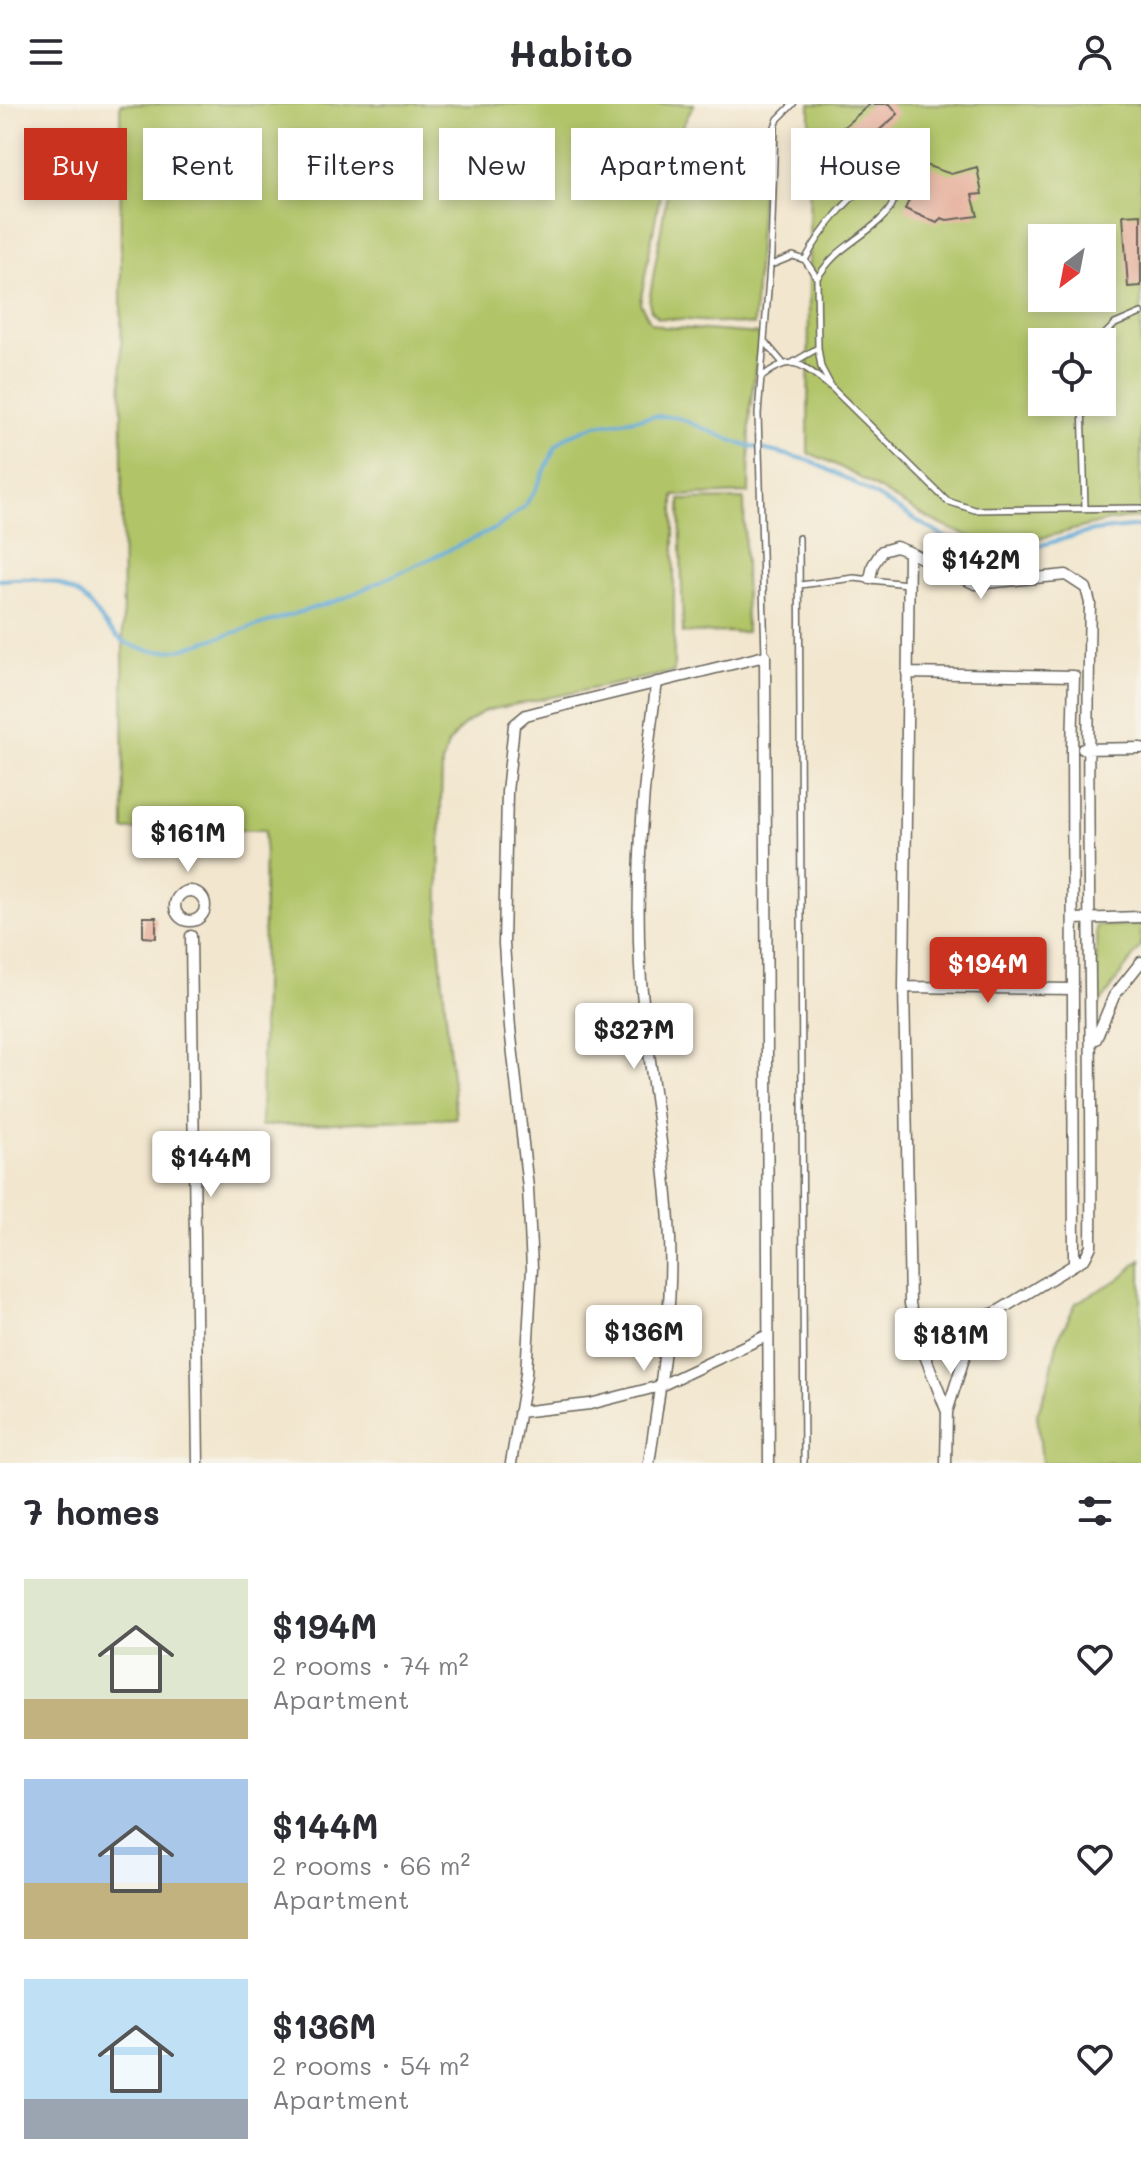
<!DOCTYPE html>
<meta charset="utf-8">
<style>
:root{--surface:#fff;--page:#f2f2f3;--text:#2b2b33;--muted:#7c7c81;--accent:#c8321e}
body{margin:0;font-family:Mali,sans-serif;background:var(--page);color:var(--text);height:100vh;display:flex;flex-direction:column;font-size:30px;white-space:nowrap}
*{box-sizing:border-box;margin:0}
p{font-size:26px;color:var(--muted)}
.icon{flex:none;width:44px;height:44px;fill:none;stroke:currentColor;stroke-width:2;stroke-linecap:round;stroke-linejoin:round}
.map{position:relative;height:1359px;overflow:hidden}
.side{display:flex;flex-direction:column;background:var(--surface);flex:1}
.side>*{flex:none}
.guide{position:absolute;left:24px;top:24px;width:1094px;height:72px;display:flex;gap:16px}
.needle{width:52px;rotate:212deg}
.fabs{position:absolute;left:1028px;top:120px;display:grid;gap:16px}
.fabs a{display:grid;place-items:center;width:88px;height:88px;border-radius:0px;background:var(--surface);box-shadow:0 4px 12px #0003;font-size:40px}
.price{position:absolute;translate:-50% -68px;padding:0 18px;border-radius:8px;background:#fff;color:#222;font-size:26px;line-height:52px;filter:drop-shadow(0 2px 4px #0008)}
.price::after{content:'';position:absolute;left:50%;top:48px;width:24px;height:18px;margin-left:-12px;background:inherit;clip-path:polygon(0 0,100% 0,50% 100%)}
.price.selected{background:var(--accent);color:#fff}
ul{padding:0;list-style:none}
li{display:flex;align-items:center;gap:24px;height:200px;padding:0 24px}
li span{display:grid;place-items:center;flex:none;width:224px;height:160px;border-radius:0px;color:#555}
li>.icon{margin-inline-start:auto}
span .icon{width:96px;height:96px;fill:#fffc;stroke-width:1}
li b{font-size:34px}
h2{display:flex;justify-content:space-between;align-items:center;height:96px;padding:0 24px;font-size:34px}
.chip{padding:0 28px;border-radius:0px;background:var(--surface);box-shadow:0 4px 12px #0003;font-size:28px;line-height:72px}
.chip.selected{background:var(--accent);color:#fff}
header{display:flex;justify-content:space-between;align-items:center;height:104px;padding:0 24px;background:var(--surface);font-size:36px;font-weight:700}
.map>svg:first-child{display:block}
.green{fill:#b1c468;stroke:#667042;stroke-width:2;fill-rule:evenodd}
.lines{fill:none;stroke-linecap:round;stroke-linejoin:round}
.stream{stroke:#5ea9d6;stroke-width:4}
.building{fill:#e5ab97}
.service-casing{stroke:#67635a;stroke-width:8}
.minor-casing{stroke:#67635a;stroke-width:13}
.service{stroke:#fff;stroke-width:5}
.minor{stroke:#fff;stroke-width:10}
</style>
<header><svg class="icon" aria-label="menu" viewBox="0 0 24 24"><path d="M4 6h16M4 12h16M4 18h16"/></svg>Habito<svg class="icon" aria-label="person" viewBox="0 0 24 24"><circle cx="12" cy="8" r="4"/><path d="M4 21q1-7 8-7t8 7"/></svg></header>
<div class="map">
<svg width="1141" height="1359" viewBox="0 0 1141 1359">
<rect width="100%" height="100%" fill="#f7f3e8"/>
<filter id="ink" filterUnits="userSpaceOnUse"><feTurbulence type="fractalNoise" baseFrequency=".0125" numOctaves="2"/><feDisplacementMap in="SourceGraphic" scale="16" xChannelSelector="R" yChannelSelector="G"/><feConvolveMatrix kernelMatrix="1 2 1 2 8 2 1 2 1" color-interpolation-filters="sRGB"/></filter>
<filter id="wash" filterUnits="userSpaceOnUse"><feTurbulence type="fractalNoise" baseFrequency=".006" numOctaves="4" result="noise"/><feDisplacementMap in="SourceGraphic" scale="32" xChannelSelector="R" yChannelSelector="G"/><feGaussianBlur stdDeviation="1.8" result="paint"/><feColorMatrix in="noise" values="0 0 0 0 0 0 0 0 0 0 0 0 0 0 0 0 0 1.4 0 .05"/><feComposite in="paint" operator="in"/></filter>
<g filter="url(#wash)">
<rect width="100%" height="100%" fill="#f2e6ce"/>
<path class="green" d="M120,0H694L667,52L640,199L651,219L664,223L760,230L750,305L749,389L674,392V568L484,607L463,622L448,640L442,660L438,828L456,1014L261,1022L265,726H124Z
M810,0H1141V414C1094,413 1049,440 1002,438C938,436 870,370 808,349ZM1042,134H1102V194H1042ZM1042,238H1102V298H1042Z
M748,52L756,54L762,68L754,221L659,214L651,206L649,198L673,53Z
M744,395L746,528L683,529L680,396Z
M1141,821V842L1097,904L1096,822Z
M1141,1156V1359H1042L1037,1310L1048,1280L1058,1235L1076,1199L1119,1175Z"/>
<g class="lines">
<path class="stream" d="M0,476C23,474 47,473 68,484C85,492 93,505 104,519C124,545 151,551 182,545L342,495L497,424L524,403L536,385L556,342L566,333L596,321L656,312L676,313L741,340L808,356L851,377L946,434L967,439L992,445H1012L1034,443L1093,427L1141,422"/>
</g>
<g id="blocks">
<path class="building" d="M870,0H890L898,10L848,53L831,34Z
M925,61L951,70L977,63L982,90L972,91L978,112L947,116L941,114L937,119L905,105Z
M1141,110V182L1128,183L1123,111Z
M143,813H156V834L143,833Z"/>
</g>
</g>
<g filter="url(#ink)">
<use href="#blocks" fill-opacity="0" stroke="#67635a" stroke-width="2"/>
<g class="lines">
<defs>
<path id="service" d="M805,156C817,134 855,78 882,78C889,83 895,88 893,98C888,117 847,139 833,154C827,160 822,167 817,174
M771,161L793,152L805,156L817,174L818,244L821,263L830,280
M1097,238L1115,220L1141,209
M766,239L782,258
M794,258L818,244
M762,273C794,247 803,262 832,284L947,397L975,406L1141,404
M1082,298L1085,404
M799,434L804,1359
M800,481L854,474L907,480
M765,551L758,310L771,150L775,23L778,15L793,0"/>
<path id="minor" d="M909,448L975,480L1066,471L1086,484L1090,499C1085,713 1093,927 1091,1142L1085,1154L995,1209L966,1248L947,1308
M870,475L873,461L882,447L896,443L909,448L904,883L910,1200L920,1239
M907,569L1074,572L1072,645L1074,1161
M1083,645L1141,644
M175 802a15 15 0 1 1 30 0a15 15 0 1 1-30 0Z
M1074,815L1141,813
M191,832L198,1359
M904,883L1073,885
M1096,935L1114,892L1141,858
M519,1308L590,1300L660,1282L768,1231
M511,1359L526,1270L532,1164L528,1084L510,924L504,840L507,688L514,621L526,611L549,605L765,552L769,1359
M649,1359C660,1285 673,1210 670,1135C666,1044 646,954 640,863C635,767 643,673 657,578
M946,1359L947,1308L920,1239L991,1210"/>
</defs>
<use href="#service" class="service-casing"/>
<use href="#minor" class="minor-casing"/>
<use href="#service" class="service"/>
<use href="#minor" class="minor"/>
</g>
</g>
</svg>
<div class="fabs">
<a><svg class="needle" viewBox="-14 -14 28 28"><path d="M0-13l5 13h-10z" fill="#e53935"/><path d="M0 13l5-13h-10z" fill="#7c7c81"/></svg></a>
<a><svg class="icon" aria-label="locate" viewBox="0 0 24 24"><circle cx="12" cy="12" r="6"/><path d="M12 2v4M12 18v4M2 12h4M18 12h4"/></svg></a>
</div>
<b class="price" style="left:981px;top:497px">$142M</b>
<b class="price" style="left:188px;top:770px">$161M</b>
<b class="price selected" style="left:988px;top:901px">$194M</b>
<b class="price" style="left:634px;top:967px">$327M</b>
<b class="price" style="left:211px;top:1095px">$144M</b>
<b class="price" style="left:644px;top:1269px">$136M</b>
<b class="price" style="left:951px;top:1272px">$181M</b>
<div class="guide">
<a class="chip selected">Buy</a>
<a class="chip">Rent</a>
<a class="chip">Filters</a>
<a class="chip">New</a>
<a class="chip">Apartment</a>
<a class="chip">House</a>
</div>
</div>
<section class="side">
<h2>7 homes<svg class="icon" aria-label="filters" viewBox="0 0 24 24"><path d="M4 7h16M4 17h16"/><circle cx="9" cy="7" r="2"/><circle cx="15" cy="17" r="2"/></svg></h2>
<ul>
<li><span style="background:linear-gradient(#dfe7d0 75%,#c2b280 0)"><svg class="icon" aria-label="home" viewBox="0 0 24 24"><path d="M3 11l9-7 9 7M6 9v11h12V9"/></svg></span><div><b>$194M</b><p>2 rooms · 74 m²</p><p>Apartment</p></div><svg class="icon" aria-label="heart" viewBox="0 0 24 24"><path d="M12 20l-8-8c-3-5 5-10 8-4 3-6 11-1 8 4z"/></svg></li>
<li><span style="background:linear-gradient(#a9c7e8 65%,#c2b280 0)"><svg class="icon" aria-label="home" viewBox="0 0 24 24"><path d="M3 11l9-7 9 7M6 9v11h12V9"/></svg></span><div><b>$144M</b><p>2 rooms · 66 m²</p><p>Apartment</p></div><svg class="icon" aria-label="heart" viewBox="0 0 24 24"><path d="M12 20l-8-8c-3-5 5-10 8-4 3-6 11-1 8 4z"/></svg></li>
<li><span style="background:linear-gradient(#bfe0f5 75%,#9aa5b1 0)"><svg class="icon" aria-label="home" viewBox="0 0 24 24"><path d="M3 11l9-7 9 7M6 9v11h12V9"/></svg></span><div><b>$136M</b><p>2 rooms · 54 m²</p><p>Apartment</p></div><svg class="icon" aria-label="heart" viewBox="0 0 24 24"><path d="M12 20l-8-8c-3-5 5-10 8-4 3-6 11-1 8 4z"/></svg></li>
</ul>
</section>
